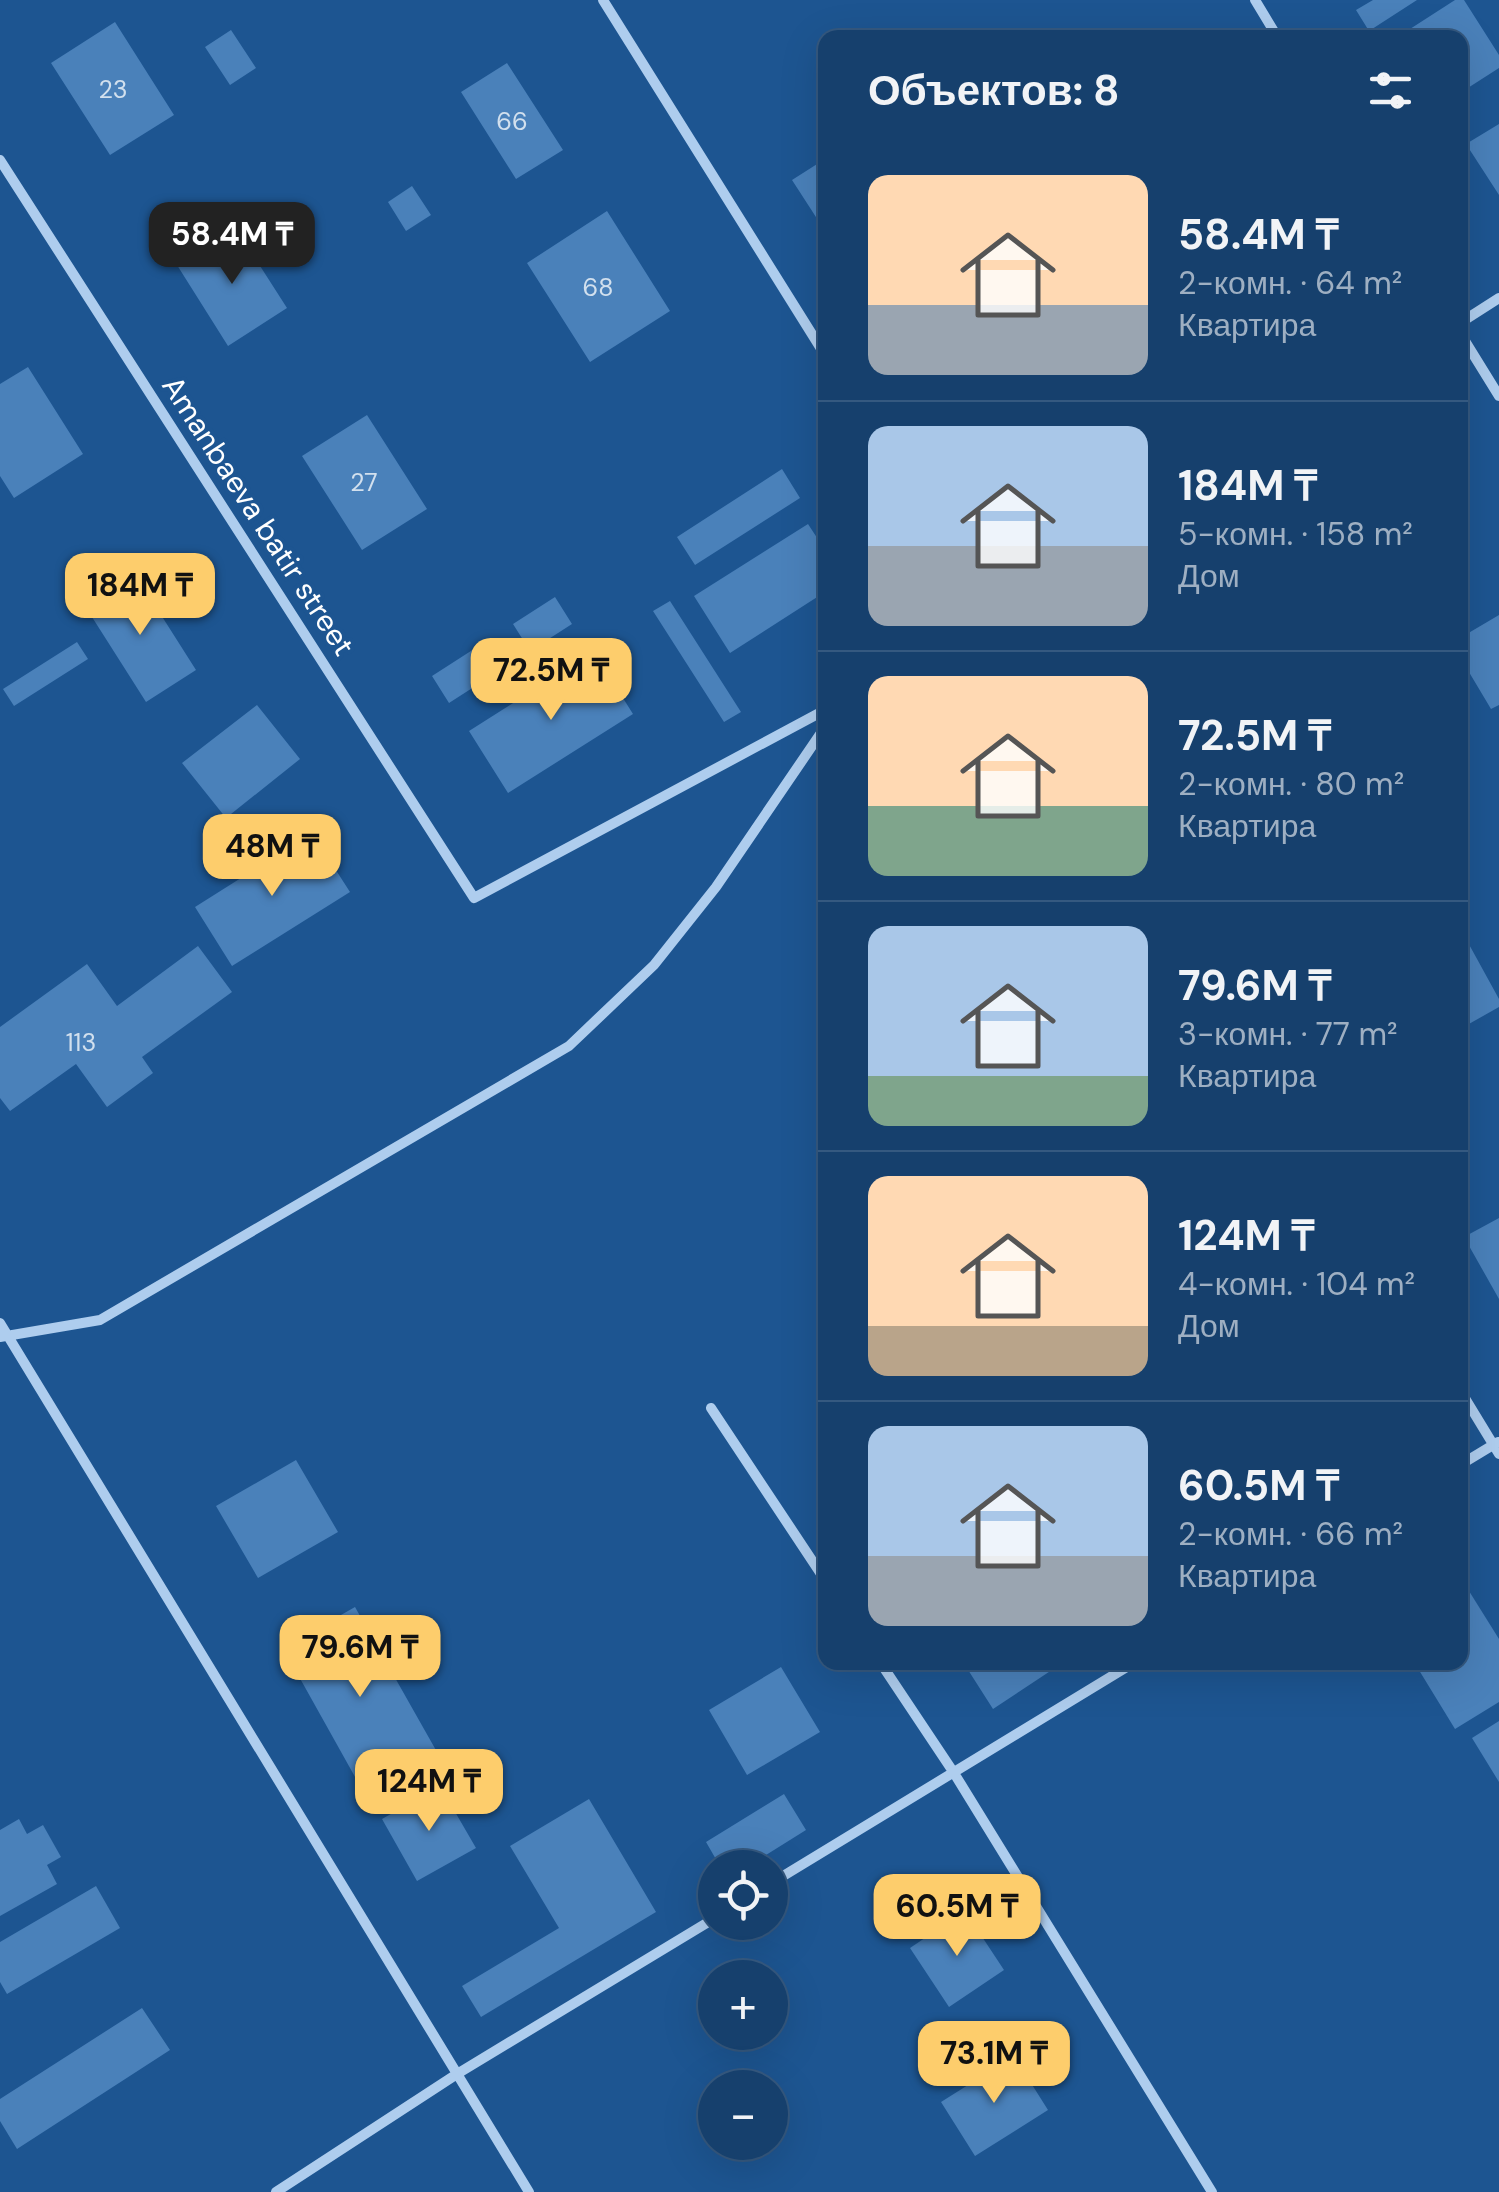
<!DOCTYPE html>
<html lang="ru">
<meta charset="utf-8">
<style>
:root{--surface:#16406d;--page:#1f4772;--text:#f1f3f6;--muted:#9eafc2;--line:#355980;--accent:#fdcd6c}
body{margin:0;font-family:"DM Sans",sans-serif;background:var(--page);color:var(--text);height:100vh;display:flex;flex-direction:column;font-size:38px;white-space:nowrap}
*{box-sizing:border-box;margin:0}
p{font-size:32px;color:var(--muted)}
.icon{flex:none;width:55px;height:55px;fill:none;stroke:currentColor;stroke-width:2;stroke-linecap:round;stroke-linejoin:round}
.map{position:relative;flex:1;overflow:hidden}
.side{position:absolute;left:818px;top:30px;width:650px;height:1640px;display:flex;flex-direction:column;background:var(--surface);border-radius:20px;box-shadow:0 10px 40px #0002,0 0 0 2px var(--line)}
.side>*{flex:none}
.controls{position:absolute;left:698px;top:1850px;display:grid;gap:20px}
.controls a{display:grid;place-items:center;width:90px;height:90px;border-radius:50%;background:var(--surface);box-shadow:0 10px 40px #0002,0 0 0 2px var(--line);font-size:50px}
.price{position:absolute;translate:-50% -85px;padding:0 22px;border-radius:20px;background:var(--accent);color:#111;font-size:32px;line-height:65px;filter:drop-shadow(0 2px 5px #0008)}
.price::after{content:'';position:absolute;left:50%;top:60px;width:30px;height:22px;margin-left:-15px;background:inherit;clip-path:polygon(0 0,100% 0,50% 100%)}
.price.selected{background:#222;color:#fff}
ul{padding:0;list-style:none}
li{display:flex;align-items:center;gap:30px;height:250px;padding:0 50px}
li+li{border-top:2px solid var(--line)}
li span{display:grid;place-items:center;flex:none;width:280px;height:200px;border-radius:20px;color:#555}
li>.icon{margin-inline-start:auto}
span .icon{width:120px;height:120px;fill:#fffc;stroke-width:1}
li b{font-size:42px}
h2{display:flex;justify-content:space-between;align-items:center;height:120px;padding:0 50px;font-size:42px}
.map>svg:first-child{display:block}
.building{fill:#4a81ba}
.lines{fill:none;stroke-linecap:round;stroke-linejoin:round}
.street{stroke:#aecdee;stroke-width:10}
.labels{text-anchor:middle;stroke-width:8;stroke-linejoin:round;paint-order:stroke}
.number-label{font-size:25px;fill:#d2e0ee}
.street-label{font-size:30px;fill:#fff;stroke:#1d5591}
</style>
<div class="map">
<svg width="1499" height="2192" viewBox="0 0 1499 2192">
<rect width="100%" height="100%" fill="#1d5591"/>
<path class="building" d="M1373,0H1417L1369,31L1356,10Z
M1455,0H1464L1499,55V68L1460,93V38H1396Z
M115,22L174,115L110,155L51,63Z
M231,30L256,68L230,85L205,47Z
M507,63L563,150L516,179L461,92Z
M1499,124V195L1466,144Z
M825,159V231L792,180Z
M412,186L431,215L406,231L388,202Z
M607,211L670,311L590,362L527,263Z
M235,227L287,308L228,346L177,265Z
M28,367L83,454L14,498L0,476V384Z
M367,415L427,509L362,550L302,456Z
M782,469L800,498L695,565L677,537Z
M808,524L825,550V592L730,653L694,596Z
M135,574L196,670L146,702L85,606Z
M555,597L572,624L530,651L513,624Z
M670,601L741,712L724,722L653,611Z
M1499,615V705L1491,709L1460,657V638Z
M77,642L88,659L14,706L3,689Z
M474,649L491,676L449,703L432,676Z
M594,652L633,714L508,793L469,731Z
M257,705L300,759L226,818L182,763Z
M312,833L350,892L232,966L195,907Z
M1460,928L1499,999V1007L1460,1029Z
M198,946L232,992L142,1057L153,1073L107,1107L76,1064L10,1111L0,1098V1027L87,964L117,1006Z
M1499,1218V1299L1464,1237Z
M296,1460L338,1532L258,1578L216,1506Z
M1469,1591L1499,1639V1702L1455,1729L1414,1662H1460V1596Z
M355,1607L437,1752L364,1793L283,1648Z
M963,1662H1064L993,1709Z
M781,1667L820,1732L747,1775L709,1710Z
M1499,1721V1782L1472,1738Z
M440,1786L476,1848L417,1881L382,1819Z
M784,1794L806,1830L745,1868H721L706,1842Z
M589,1799L656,1912L481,2017L462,1986L559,1928L510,1846Z
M19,1819L27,1834L43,1825L61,1857L47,1865L57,1884L0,1916V1830Z
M96,1886L120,1928L7,1994L0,1982V1942Z
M965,1911L1004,1970L949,2007L910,1948Z
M142,2008L170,2050L17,2149L0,2121V2099Z
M1014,2056L1048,2110L975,2156L941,2102Z"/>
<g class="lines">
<path class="street" d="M603,0L825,355
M1255,0L1278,38
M0,160L474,898L825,710
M1460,323L1499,298
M1460,333L1499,396
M0,1323L529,2192
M0,1337L100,1320L569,1046L654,965L716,887L825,727
M1460,1390L1499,1454
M711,1408L825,1580
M1460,1465L1498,1442
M880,1662L954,1773L1212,2192
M770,1884L1135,1662
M276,2192L457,2074L715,1918"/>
</g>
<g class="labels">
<g class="number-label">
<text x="113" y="98">23</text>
<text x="512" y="130">66</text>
<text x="598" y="296">68</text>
<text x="364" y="491">27</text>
<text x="81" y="1051">113</text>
</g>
<g class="street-label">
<text transform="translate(258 516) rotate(57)" y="10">Amanbaeva batir street</text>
</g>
</g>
</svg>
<div class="controls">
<a><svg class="icon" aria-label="locate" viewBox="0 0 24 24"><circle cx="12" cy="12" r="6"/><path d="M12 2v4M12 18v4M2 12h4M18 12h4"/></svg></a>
<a>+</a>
<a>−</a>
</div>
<b class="price selected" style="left:232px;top:287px">58.4M ₸</b>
<b class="price" style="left:140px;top:638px">184M ₸</b>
<b class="price" style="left:551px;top:723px">72.5M ₸</b>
<b class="price" style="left:272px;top:899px">48M ₸</b>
<b class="price" style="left:360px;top:1700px">79.6M ₸</b>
<b class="price" style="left:429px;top:1834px">124M ₸</b>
<b class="price" style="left:957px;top:1959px">60.5M ₸</b>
<b class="price" style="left:994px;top:2106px">73.1M ₸</b>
<section class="side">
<h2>Объектов: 8<svg class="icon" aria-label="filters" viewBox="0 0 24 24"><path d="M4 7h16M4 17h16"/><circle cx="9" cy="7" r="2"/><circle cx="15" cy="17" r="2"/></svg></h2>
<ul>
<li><span style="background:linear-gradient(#ffd9b3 65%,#9aa5b1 0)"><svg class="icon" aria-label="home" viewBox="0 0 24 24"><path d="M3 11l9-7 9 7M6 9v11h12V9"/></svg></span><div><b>58.4M ₸</b><p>2-комн. · 64 m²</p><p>Квартира</p></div></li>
<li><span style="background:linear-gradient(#a9c7e8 60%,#9aa5b1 0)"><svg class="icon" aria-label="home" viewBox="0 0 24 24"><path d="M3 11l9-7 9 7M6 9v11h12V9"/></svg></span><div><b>184M ₸</b><p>5-комн. · 158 m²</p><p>Дом</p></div></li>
<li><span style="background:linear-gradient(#ffd9b3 65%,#7fa58c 0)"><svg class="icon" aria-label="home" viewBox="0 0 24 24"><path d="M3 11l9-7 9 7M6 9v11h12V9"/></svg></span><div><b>72.5M ₸</b><p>2-комн. · 80 m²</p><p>Квартира</p></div></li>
<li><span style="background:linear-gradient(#a9c7e8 75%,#7fa58c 0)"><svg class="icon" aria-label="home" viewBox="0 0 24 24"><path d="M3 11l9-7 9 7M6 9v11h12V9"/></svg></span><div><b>79.6M ₸</b><p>3-комн. · 77 m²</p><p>Квартира</p></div></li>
<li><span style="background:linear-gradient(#ffd9b3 75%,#b9a48a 0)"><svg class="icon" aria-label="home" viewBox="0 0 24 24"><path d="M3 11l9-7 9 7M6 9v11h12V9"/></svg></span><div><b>124M ₸</b><p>4-комн. · 104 m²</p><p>Дом</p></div></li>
<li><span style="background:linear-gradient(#a9c7e8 65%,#9aa5b1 0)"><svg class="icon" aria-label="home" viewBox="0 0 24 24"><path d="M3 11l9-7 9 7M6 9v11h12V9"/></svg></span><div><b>60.5M ₸</b><p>2-комн. · 66 m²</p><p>Квартира</p></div></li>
</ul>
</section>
</div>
